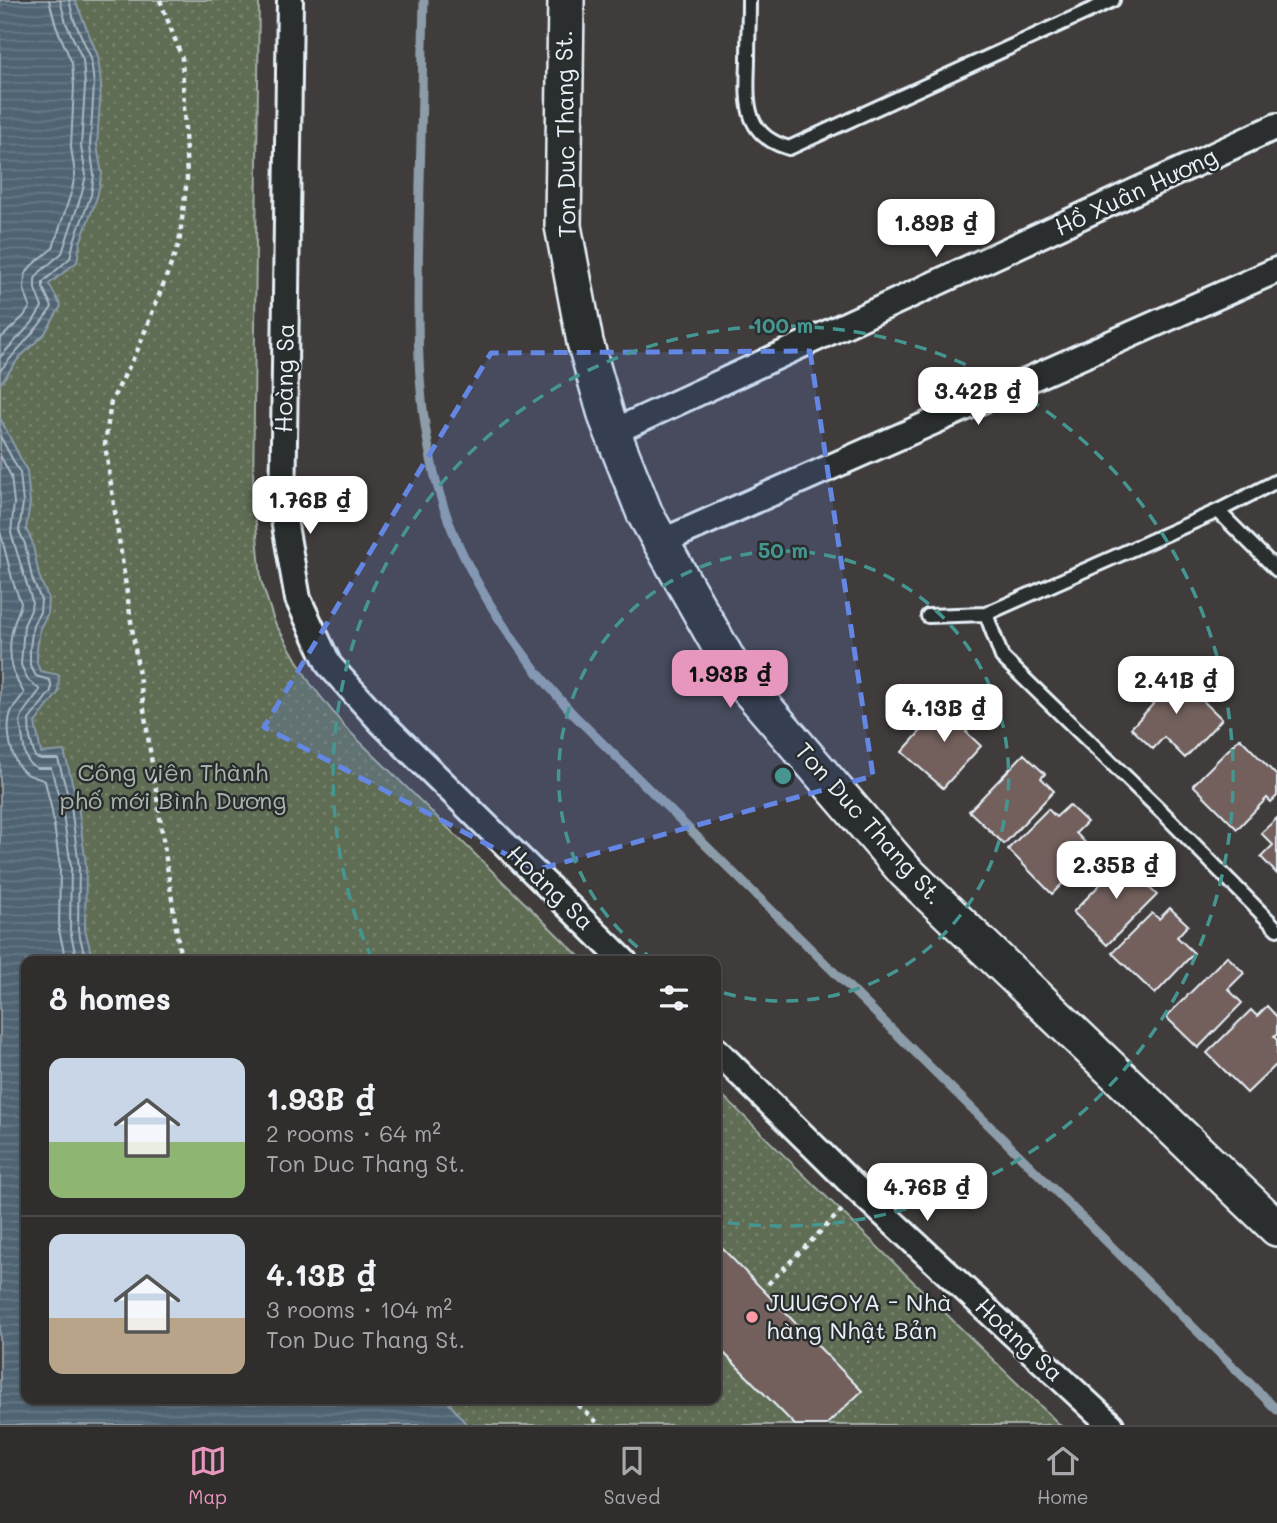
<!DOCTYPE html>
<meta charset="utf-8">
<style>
:root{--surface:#302d2d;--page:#3c3939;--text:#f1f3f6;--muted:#a8a8aa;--line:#4b4949;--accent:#e797bd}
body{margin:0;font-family:Mali,sans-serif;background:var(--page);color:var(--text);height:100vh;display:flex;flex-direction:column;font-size:26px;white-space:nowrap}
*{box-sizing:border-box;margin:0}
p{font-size:23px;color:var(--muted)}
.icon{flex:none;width:38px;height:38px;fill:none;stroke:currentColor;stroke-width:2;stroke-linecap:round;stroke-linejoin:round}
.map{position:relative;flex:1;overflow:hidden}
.sheet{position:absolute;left:21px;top:956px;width:700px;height:448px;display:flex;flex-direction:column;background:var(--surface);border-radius:14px;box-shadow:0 2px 5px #0004,0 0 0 2px var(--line)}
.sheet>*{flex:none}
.price{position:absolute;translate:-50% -60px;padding:0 16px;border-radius:14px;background:#fff;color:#222;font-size:23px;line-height:46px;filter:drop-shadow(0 2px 4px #0008)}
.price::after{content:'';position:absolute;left:50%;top:42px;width:21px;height:16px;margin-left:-10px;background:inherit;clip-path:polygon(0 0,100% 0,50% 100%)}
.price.selected{background:var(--accent);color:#111}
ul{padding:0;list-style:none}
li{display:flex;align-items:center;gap:21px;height:175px;padding:0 28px}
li+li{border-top:2px solid var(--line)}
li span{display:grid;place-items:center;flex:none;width:196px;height:140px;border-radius:14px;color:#555}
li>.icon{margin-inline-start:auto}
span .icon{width:84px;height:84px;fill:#fffc;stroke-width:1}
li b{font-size:30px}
h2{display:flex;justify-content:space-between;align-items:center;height:84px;padding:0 28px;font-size:30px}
.tab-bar{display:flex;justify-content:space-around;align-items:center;height:98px;border-top:2px solid var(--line);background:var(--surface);font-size:19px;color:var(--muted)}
.tab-bar a{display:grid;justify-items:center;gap:4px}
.tab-bar .selected{color:var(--accent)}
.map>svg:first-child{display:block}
.grass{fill:url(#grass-dots);stroke:#a4afa6;stroke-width:2}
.water{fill:url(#water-rules);stroke:#8c9ca8;stroke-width:2}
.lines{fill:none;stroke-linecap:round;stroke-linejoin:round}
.shore{stroke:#abb8c2;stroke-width:2}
.stream{stroke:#8c9ca8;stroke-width:9}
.building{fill:#73605d;stroke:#e8f1f8;stroke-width:2}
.lane-casing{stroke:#e8f1f8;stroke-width:18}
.street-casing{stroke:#e8f1f8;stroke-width:30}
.secondary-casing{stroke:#e8f1f8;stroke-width:40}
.path{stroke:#e8f1f8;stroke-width:4.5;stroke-dasharray:5 5;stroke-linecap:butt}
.lane{stroke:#2a2d2e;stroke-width:12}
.street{stroke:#2a2d2e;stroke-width:24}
.secondary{stroke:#2a2d2e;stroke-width:35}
.marked{fill:#6487e3;fill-opacity:0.2;stroke:#6487e3;stroke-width:5;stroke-dasharray:14 9;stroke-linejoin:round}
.ring{fill:none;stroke:#459590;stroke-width:3.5;stroke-dasharray:12 9}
.poi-dot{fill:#ff9aa2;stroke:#2a2d2e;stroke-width:2.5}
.labels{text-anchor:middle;stroke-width:5;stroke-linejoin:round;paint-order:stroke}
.street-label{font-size:24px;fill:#e8f1f8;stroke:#2a2d2e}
.park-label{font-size:24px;fill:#abb6ae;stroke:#2a2d2e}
.poi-label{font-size:24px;fill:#e8f1f8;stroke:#2a2d2e;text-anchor:start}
.centre{fill:#459590;stroke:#2a2d2e;stroke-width:3.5}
.ring-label{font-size:21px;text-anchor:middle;font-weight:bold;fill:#459590;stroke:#2a2d2e;stroke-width:5;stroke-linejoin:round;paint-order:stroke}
</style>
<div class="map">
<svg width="1277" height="1425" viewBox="0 0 1277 1425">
<defs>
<pattern id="grass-dots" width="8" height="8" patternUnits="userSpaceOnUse" patternTransform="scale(1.75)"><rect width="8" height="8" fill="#606d54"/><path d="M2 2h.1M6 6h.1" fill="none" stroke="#77826d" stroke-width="1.8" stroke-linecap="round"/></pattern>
<pattern id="water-rules" width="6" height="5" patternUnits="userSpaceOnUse" patternTransform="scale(1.75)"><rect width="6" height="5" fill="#4f6372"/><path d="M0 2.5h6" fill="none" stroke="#687a87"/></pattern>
</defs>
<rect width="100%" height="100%" fill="#403c3c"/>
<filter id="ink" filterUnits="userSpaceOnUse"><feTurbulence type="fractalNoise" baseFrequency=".0143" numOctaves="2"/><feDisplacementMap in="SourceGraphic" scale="14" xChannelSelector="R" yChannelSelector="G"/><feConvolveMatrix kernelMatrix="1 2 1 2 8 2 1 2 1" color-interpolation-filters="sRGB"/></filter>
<g filter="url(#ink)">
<path class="grass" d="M0,0H259L253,491L261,580L274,621L310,683L345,727L584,961H26V1398H716V1089L1060,1425H0Z"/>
<path class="water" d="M0,0H75L98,56L101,85L97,146L102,174L97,197L80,243L77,262L49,284L61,306L45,333L19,358L0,384Z
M0,418L27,471L30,503L26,529L32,541L39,576L48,598L47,615L40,628L37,649V663L40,671L59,675L58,693L35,723L41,753L64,751L78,805L86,865L85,929L93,961H26V1398H445L467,1425H0Z"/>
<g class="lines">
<path class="shore" d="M0,339L24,316L30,307L24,289L25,275L31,266L53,248L72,190L75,174L71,147L74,86L72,63L56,26L49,0
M0,357L32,323L42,307L35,289V279L40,272L62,253L82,193L86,175L81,147L85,86L83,60L66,23L60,0
M0,371C17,349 37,331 52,307L43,288V282L70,258L74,241L91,195L94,175L90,146L94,85L91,58L74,20L69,0
M0,436L20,473L23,503L19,531L25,544L32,578L41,600L40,612L33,625L30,648V665L36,676L49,680L51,683V691L29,720L30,738L35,757L41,759H58L71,807L79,866L78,929L86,961
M0,455L11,476L14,503L11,533L32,601L31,610L24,625L21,665L28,680L40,690L23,713L20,721L25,754L29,763L37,768H51L62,808L71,866L70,930L77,961
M0,531L13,582L21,603C20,609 18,612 16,618C6,645 9,670 24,693C20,700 14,705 11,712C5,728 11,762 24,772C30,777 39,778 45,781L52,811L60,867L59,930L66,961"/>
<path class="stream" d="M424,0C422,76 421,152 419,229C417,322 414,417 444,508C469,582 520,656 573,714L1277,1410"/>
</g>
<path class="building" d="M1170,669L1222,719L1185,758L1164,737L1153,749L1131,728L1156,701L1147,693Z
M951,697L976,720L966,732L981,746L943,788L902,752Z
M1240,738L1277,776V796L1271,802L1267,798L1237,829L1193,785Z
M1024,754L1045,774L1041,778L1054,791L1004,844L969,811Z
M1069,805L1087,822L1076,833L1094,852L1052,894L1008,849L1048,809L1056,817Z
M1277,818V874L1261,857L1273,845L1261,833Z
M1129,855L1145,871L1139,878L1157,895L1107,945L1073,912Z
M1170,908L1188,925L1177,937L1194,953L1155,994L1112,953L1152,913L1159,919Z
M1227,956L1244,973L1228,989L1242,1003L1198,1048L1166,1017Z
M1267,1006L1277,1017V1034L1274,1037L1277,1040V1064L1247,1093L1207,1053L1251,1010L1257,1016Z
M716,1242L862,1391L826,1425H795L716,1345Z"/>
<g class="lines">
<defs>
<path id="lane" d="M749,0C749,20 748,40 748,60C747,99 742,135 789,148L1113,0
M1218,511L1277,570
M986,614L1002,657L1164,814L1277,929
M928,616L986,614L1218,511L1277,481"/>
<path id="street" d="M290,0L283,514L298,599L329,665L381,722L624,961
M613,432L1277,126
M661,542L1277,270
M716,1050L860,1192L1111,1425"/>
<path id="secondary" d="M566,0L563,226L585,342L607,418L645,514L735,673L905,871L1277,1228"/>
</defs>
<use href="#lane" class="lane-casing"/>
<use href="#street" class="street-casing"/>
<use href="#secondary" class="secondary-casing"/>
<path class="path" d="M160,0L182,58L187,179L179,244L138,349L111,402L105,444L181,961
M768,1284L842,1210
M571,1398L600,1425"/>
<use href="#lane" class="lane"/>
<use href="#street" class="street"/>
<use href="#secondary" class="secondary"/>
</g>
</g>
<path class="marked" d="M810,351L873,776L536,870L264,727L491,353Z"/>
<g class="ring">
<path d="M654 960A225 225 0 1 1 717 991"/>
<path d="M372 959A450 450 0 1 1 716 1221"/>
</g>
<circle class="poi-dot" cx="752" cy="1317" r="7"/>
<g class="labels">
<g class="street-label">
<text transform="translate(566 134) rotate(-91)" y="8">Ton Duc Thang St.</text>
<text transform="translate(1136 192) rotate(-25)" y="8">Hồ Xuân Hương</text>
<text transform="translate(285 378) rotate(-89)" y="8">Hoàng Sa</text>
<text transform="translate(869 824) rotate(48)" y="8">Ton Duc Thang St.</text>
<text transform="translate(550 888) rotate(44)" y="8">Hoàng Sa</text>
<text transform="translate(1019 1340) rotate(43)" y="8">Hoàng Sa</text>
</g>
<g class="park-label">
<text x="173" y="781">Công viên Thành<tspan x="173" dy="28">phố mới Bình Dương</tspan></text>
</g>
<g class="poi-label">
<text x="766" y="1311">JUUGOYA - Nhà<tspan x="766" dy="28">hàng Nhật Bản</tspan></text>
</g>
</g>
<circle cx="783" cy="776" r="10" class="centre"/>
<g class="ring-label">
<text x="783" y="333">100 m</text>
<text x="783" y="558">50 m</text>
</g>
</svg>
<b class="price" style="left:936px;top:259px">1.89B ₫</b>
<b class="price" style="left:978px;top:427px">3.42B ₫</b>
<b class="price" style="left:310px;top:536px">1.76B ₫</b>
<b class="price selected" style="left:730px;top:710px">1.93B ₫</b>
<b class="price" style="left:1176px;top:716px">2.41B ₫</b>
<b class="price" style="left:944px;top:744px">4.13B ₫</b>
<b class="price" style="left:1116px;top:901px">2.35B ₫</b>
<b class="price" style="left:927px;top:1223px">4.76B ₫</b>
<section class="sheet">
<h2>8 homes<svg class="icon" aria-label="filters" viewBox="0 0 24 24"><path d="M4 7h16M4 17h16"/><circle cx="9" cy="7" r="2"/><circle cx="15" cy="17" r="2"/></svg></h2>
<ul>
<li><span style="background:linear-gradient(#c9d6e8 60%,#8fb573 0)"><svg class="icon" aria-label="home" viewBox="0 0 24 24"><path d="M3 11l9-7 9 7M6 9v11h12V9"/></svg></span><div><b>1.93B ₫</b><p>2 rooms · 64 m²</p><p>Ton Duc Thang St.</p></div></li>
<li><span style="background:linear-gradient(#c9d6e8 60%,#b9a48a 0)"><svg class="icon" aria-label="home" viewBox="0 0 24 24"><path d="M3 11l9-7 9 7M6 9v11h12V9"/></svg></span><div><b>4.13B ₫</b><p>3 rooms · 104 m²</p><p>Ton Duc Thang St.</p></div></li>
</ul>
</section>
</div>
<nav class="tab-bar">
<a class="selected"><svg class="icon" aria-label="map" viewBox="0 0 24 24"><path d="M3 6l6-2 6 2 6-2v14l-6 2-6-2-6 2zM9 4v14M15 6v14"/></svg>Map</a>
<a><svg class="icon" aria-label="saved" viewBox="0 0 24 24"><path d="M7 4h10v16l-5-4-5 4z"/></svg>Saved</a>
<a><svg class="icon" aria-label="home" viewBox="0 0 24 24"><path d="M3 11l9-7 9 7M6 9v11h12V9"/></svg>Home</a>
</nav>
